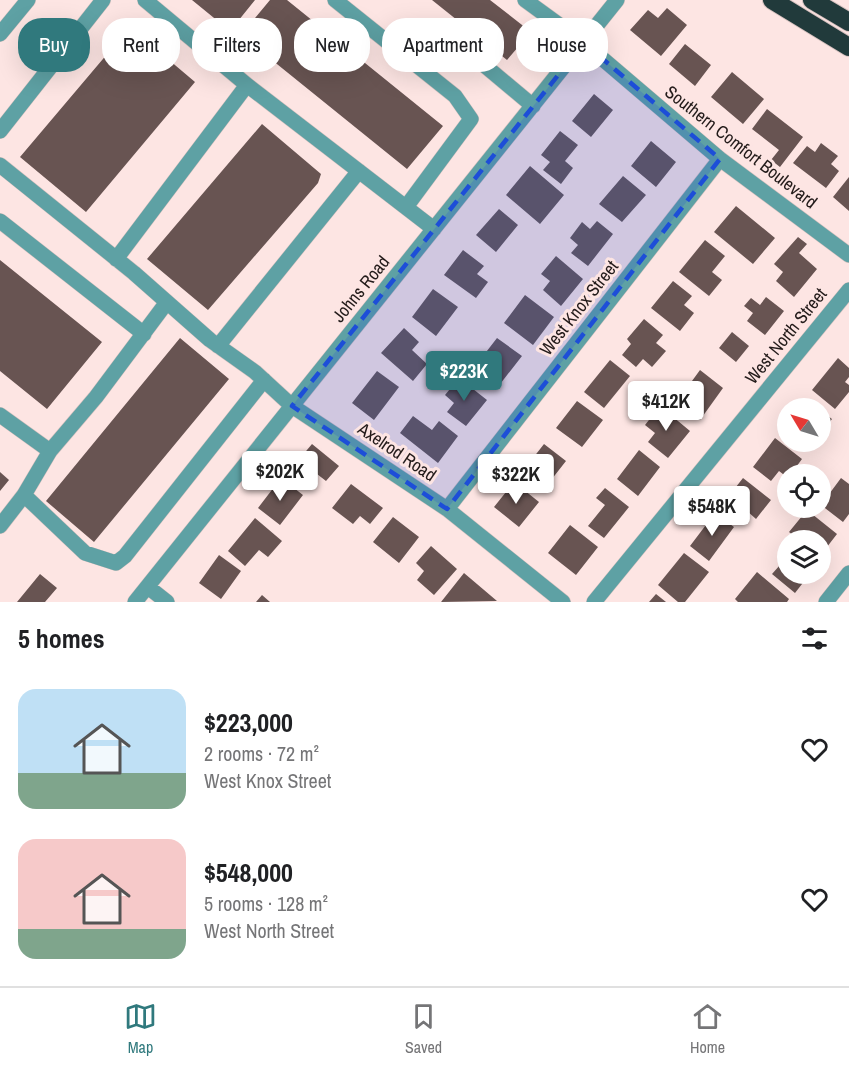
<!DOCTYPE html>
<meta charset="utf-8">
<style>
:root{--surface:#fff;--page:#f6f6f6;--text:#202124;--muted:#757577;--line:#e0e0e0;--accent:#30797d}
body{margin:0;font-family:"Archivo Narrow",sans-serif;background:var(--page);color:var(--text);height:100vh;display:flex;flex-direction:column;font-size:22px;white-space:nowrap}
*{box-sizing:border-box;margin:0}
p{font-size:20px;color:var(--muted)}
.icon{flex:none;width:33px;height:33px;fill:none;stroke:currentColor;stroke-width:2;stroke-linecap:round;stroke-linejoin:round}
.map{position:relative;height:602px;overflow:hidden}
.details{display:flex;flex-direction:column;background:var(--surface);flex:1}
.details>*{flex:none}
.guide{position:absolute;left:18px;top:18px;width:813px;height:54px;display:flex;gap:12px}
.needle{width:39px;rotate:308deg}
.buttons{position:absolute;left:777px;top:398px;display:grid;gap:12px}
.buttons a{display:grid;place-items:center;width:54px;height:54px;border-radius:50%;background:var(--surface);box-shadow:0 6px 24px #0002;font-size:30px}
.price{position:absolute;translate:-50% -51px;padding:0 14px;border-radius:6px;background:#fff;color:#222;font-size:20px;line-height:39px;filter:drop-shadow(0 2px 3px #0008)}
.price::after{content:'';position:absolute;left:50%;top:36px;width:18px;height:14px;margin-left:-9px;background:inherit;clip-path:polygon(0 0,100% 0,50% 100%)}
.price.on{background:var(--accent);color:#fff}
ul{padding:0;list-style:none}
li{display:flex;align-items:center;gap:18px;height:150px;padding:0 18px}
li span{display:grid;place-items:center;flex:none;width:168px;height:120px;border-radius:18px;color:#555}
li>.icon{margin-inline-start:auto}
span .icon{width:72px;height:72px;fill:#fffc;stroke-width:1}
li b{font-size:26px}
h2{display:flex;justify-content:space-between;align-items:center;height:72px;padding:0 18px;font-size:26px}
.chip{padding:0 21px;border-radius:24px;background:var(--surface);box-shadow:0 6px 24px #0002;font-size:21px;line-height:54px}
.chip.on{background:var(--accent);color:#fff}
.tabs{display:flex;justify-content:space-around;align-items:center;height:84px;border-top:2px solid var(--line);background:var(--surface);font-size:16px;color:var(--muted)}
.tabs a{display:grid;justify-items:center;gap:3px}
.tabs .on{color:var(--accent)}
.map>svg:first-child{display:block}
.building{fill:#685452}
.lines{fill:none;stroke-linecap:round;stroke-linejoin:round}
.minor-casing{stroke:#d6c1bf;stroke-width:16}
.highway-casing{stroke:#d6c1bf;stroke-width:20}
.minor{stroke:#5ea1a4;stroke-width:15}
.highway{stroke:#213a3b;stroke-width:18}
.marked{fill:#1d4ed8;fill-opacity:0.2;stroke:#1d4ed8;stroke-width:4.5;stroke-dasharray:12 8;stroke-linejoin:round}
.labels{text-anchor:middle;stroke-width:6;stroke-linejoin:round;paint-order:stroke}
.street-label{font-size:18px;fill:#231b1a;stroke:#fde5e3}
</style>
<div class="map">
<svg width="849" height="602" viewBox="0 0 849 602">
<rect width="100%" height="100%" fill="#fde5e3"/>
<path class="building" d="M192,0H255L230,31Z
M270,0H287L443,126L407,169L241,35Z
M432,0H490L531,32L507,60Z
M667,8L687,25L661,56L630,30L648,10L658,18Z
M130,27L195,82L86,212L20,157Z
M685,44L711,65L695,86L669,64Z
M732,72L764,99L743,124L711,97Z
M594,94L613,110L591,137L572,121Z
M767,109L803,137L780,167L771,160L779,150L752,129Z
M262,124L321,174L318,183L208,310L147,259Z
M560,131L578,145L565,161L573,168L561,184L543,170L550,162L541,155Z
M651,141L676,162L656,187L631,166Z
M821,143L838,156L831,164L839,171L826,188L793,163L807,146L815,152Z
M530,166L564,195L540,224L506,195Z
M623,176L646,195L622,222L599,204Z
M849,177V211L833,197Z
M736,206L775,238L753,264L714,232Z
M499,209L518,225L496,252L476,235Z
M597,221L613,234L588,266L571,253L578,245L570,238L582,222L590,229Z
M798,237L807,244L799,253L817,269L794,297L776,281L783,272L774,264Z
M705,240L725,256L712,272L722,280L709,296L679,272Z
M463,250L484,266L477,274L488,282L476,298L444,275Z
M556,256L583,279L561,306L543,290L550,281L541,274Z
M0,260L102,342L47,409L0,371Z
M673,281L692,296L684,305L694,313L680,331L651,308Z
M433,289L458,307L436,336L412,317Z
M525,295L554,317L533,345L504,323Z
M766,297L784,311L765,335L747,321L753,313L744,306L751,298L760,305Z
M644,319L663,335L656,343L666,351L652,367L643,359L636,367L622,355L631,344L627,339Z
M404,328L419,342L412,350L427,364L413,381L381,353Z
M732,332L749,346L736,362L719,348Z
M180,338L229,379L94,542L46,501Z
M497,338L522,356L497,388L473,369Z
M838,358L849,368V377L845,382L849,385V392L835,409L812,390Z
M610,360L630,376L604,408L584,392Z
M700,370L723,388L700,420L684,408L700,387L692,381Z
M377,371L399,387L374,420L352,403Z
M459,378L487,400L466,426L447,412L454,403L445,395Z
M808,400L818,408H802Z
M577,401L603,420L582,447L556,428Z
M660,406L690,431L668,458L648,442L655,433L645,425Z
M820,410L832,419L820,435Z
M413,416L432,430L439,421L458,436L438,463L400,433Z
M775,438L802,459L791,474H788V478L779,471L771,481L753,467Z
M312,444L339,466L326,481L317,474L303,490L286,475Z
M544,444L566,461L544,489L522,472Z
M639,450L660,467L638,496L617,479Z
M0,472L9,480L0,491Z
M281,478L303,495L280,525L258,508Z
M743,478L771,500L756,519L747,511L739,521L721,506Z
M841,478L849,484V514L843,522L821,505Z
M514,482L539,502L519,527L494,507Z
M351,484L383,508L370,524L360,516L353,524L332,508Z
M605,488L629,507L604,538L588,526L605,505L596,498Z
M807,510L837,534L820,556V540H799L789,532Z
M715,513L734,527L709,561L690,546Z
M393,517L419,537L399,563L373,542Z
M255,518L282,541L268,557L259,550L245,566L228,551Z
M570,525L598,547L576,575L548,553Z
M431,546L457,569L434,595L417,580L424,571L416,563Z
M684,553L709,572L685,602H678L658,585Z
M219,555L241,571L221,599L199,583Z
M788,556V573H807L809,575L795,593L772,574Z
M757,572L789,599L787,602H738L735,599Z
M464,573L497,601L441,602Z
M40,574L57,588L45,602H17Z
M656,594L666,602H649Z
M262,595L270,602H256Z"/>
<g class="lines">
<defs>
<path id="minor" d="M145,0L247,85
M335,0L455,96L471,119L406,207
M525,0L584,43L720,159L849,255
M0,34L28,0
M471,54L533,106
M0,131L103,0
M0,165L134,273L210,340L255,372L292,406L447,509L563,602
M0,221L144,334
M116,259L247,85L434,229
M218,346L359,171
M0,415L50,451L96,397L167,302
M50,451L24,495L85,553L116,563L125,556L264,380
M447,509L720,159
M0,526L24,495
M148,587L167,602
M135,602L617,0
M594,602L849,290
M826,602L849,573"/>
<path id="highway" d="M772,0L849,47
M812,0L849,22"/>
</defs>
<use href="#minor" class="minor-casing"/>
<use href="#highway" class="highway-casing"/>
<use href="#minor" class="minor"/>
<use href="#highway" class="highway"/>
</g>
<path class="marked" d="M584,43L720,159L447,509L292,406Z"/>
<g class="labels">
<g class="street-label">
<text transform="translate(741 147) rotate(38)" y="6">Southern Comfort Boulevard</text>
<text transform="translate(361 289) rotate(-51)" y="6">Johns Road</text>
<text transform="translate(579 308) rotate(-52)" y="6">West Knox Street</text>
<text transform="translate(786 336) rotate(-51)" y="6">West North Street</text>
<text transform="translate(397 452) rotate(34)" y="6">Axelrod Road</text>
</g>
</g>
</svg>
<div class="buttons">
<a><svg class="needle" viewBox="-14 -14 28 28"><path d="M0-13l5 13h-10z" fill="#e53935"/><path d="M0 13l5-13h-10z" fill="#757577"/></svg></a>
<a><svg class="icon" aria-label="locate" viewBox="0 0 24 24"><circle cx="12" cy="12" r="6"/><path d="M12 2v4M12 18v4M2 12h4M18 12h4"/></svg></a>
<a><svg class="icon" aria-label="layers" viewBox="0 0 24 24"><path d="M12 4l9 5-9 5-9-5zM3 14l9 5 9-5"/></svg></a>
</div>
<b class="price on" style="left:464px;top:402px">$223K</b>
<b class="price" style="left:666px;top:432px">$412K</b>
<b class="price" style="left:280px;top:502px">$202K</b>
<b class="price" style="left:516px;top:505px">$322K</b>
<b class="price" style="left:712px;top:537px">$548K</b>
<div class="guide">
<a class="chip on">Buy</a>
<a class="chip">Rent</a>
<a class="chip">Filters</a>
<a class="chip">New</a>
<a class="chip">Apartment</a>
<a class="chip">House</a>
</div>
</div>
<section class="details">
<h2>5 homes<svg class="icon" aria-label="filters" viewBox="0 0 24 24"><path d="M4 7h16M4 17h16"/><circle cx="9" cy="7" r="2"/><circle cx="15" cy="17" r="2"/></svg></h2>
<ul>
<li><span style="background:linear-gradient(#bfe0f5 70%,#7fa58c 0)"><svg class="icon" aria-label="home" viewBox="0 0 24 24"><path d="M3 11l9-7 9 7M6 9v11h12V9"/></svg></span><div><b>$223,000</b><p>2 rooms · 72 m²</p><p>West Knox Street</p></div><svg class="icon" aria-label="heart" viewBox="0 0 24 24"><path d="M12 20l-8-8c-3-5 5-10 8-4 3-6 11-1 8 4z"/></svg></li>
<li><span style="background:linear-gradient(#f6c9c9 75%,#7fa58c 0)"><svg class="icon" aria-label="home" viewBox="0 0 24 24"><path d="M3 11l9-7 9 7M6 9v11h12V9"/></svg></span><div><b>$548,000</b><p>5 rooms · 128 m²</p><p>West North Street</p></div><svg class="icon" aria-label="heart" viewBox="0 0 24 24"><path d="M12 20l-8-8c-3-5 5-10 8-4 3-6 11-1 8 4z"/></svg></li>
</ul>
</section>
<nav class="tabs">
<a class="on"><svg class="icon" aria-label="map" viewBox="0 0 24 24"><path d="M3 6l6-2 6 2 6-2v14l-6 2-6-2-6 2zM9 4v14M15 6v14"/></svg>Map</a>
<a><svg class="icon" aria-label="saved" viewBox="0 0 24 24"><path d="M7 4h10v16l-5-4-5 4z"/></svg>Saved</a>
<a><svg class="icon" aria-label="home" viewBox="0 0 24 24"><path d="M3 11l9-7 9 7M6 9v11h12V9"/></svg>Home</a>
</nav>
